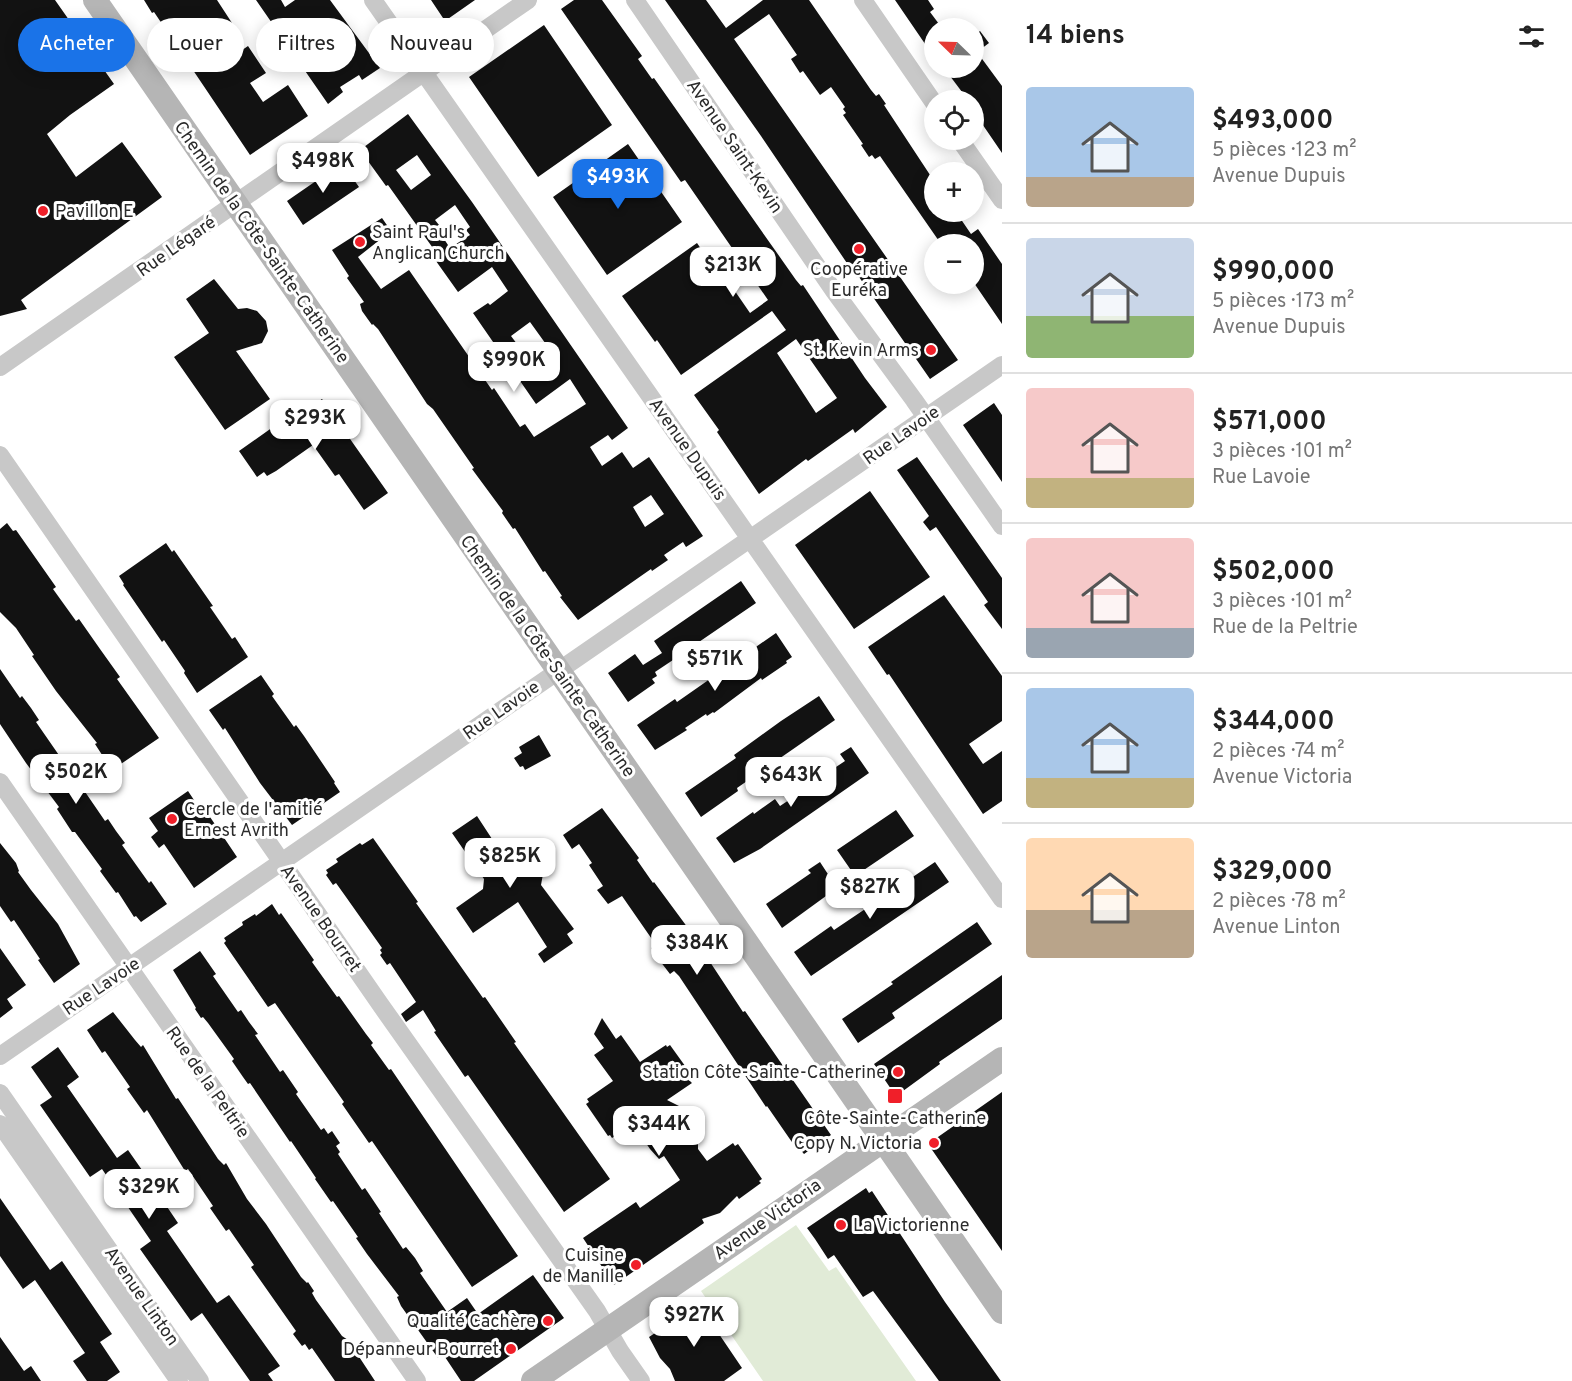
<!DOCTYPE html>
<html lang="fr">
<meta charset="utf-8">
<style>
:root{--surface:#fff;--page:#f6f6f6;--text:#222;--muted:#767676;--line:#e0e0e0;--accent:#1a73e8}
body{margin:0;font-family:Overpass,sans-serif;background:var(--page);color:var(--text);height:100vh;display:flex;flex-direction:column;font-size:22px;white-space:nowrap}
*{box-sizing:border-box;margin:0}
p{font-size:20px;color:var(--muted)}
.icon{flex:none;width:33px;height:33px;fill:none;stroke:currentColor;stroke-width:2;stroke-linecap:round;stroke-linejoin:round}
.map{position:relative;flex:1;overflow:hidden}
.panel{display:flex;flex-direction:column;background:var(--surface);width:570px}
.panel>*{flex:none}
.hud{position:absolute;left:18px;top:18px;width:570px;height:54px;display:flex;gap:12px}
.needle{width:39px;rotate:293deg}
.fabs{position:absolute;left:924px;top:18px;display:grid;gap:12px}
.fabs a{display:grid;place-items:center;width:60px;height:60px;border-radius:50%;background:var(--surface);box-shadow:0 3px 15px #0003;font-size:30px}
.price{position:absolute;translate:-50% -51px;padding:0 14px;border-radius:12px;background:#fff;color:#222;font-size:20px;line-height:39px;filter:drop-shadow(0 2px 3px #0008)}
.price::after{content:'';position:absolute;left:50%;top:36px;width:18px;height:14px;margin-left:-9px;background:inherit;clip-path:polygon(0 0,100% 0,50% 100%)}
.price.on{background:var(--accent);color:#fff}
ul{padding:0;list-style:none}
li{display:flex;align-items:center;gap:18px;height:150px;padding:0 24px}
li+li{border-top:2px solid var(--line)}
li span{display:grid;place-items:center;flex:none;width:168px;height:120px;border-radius:6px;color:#555}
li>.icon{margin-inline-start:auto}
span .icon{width:72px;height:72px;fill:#fffc;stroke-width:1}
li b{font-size:26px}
h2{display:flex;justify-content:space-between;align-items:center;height:72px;padding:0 24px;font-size:26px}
.pill{padding:0 21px;border-radius:27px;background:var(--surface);box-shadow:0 3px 15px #0003;font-size:21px;line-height:54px}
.pill.on{background:var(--accent);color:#fff}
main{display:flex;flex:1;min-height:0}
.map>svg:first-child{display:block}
.green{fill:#e1ebd7}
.building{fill:#121212;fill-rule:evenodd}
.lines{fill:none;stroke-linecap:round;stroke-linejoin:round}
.street{stroke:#c8c8c8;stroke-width:18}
.secondary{stroke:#b5b5b5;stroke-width:24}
.poi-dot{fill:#f01f29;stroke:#fff;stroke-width:2}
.labels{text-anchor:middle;stroke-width:6;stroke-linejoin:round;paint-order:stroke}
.street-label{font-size:18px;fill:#2b2b2b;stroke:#fff}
.poi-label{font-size:18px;fill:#2b2b2b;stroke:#fff;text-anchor:end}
</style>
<main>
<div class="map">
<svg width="1002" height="1381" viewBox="0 0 1002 1381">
<rect width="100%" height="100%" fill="#fff"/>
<path class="green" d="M796,1225L829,1271L836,1267L916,1381H763L701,1291Z"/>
<path class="building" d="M0,0H55L114,84L70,115L47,134L76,177L122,142L162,197L21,300L27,309L0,316Z
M144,0H217L232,23L217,33L220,38L206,47L219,66L248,46L266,73L250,83L263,102L288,85L308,116L250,155L154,12L152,13Z
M256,0H281L285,7L295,0H330L380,68L362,80L359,75L340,87L343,92L328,104ZM322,22L335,39L328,47L318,53L304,35Z
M431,0H475L445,21Z
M574,0H602L642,56L638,59L652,79L654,78L796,280L801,286L803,285L865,378L887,407L855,433L853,429L808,461L806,459L759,494L717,432L719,430L694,395L786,330L772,311L681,375L657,340L655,342L622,296L697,243L724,283L728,281L750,313L768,300L685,180L681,182L561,9ZM796,339L837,398L816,413L777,353Z
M665,0H706L726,28L763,0H809L871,90L876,96L879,94L886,104L884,105L934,181V212H956L971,234L978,229L1002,264V324L974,283V244H941L880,156L875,159L872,155L869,157L861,145L863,144L843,115L846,113L843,109L845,107L831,87L820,95L803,71L800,73L791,59L797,55L769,14L734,39L958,360L930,379L859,277L857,278L761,136Z
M895,0H928L934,9L930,12L942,28H934V57Z
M544,25L612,125L538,177L469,77Z
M980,31L989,43L977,52L1002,86V153L974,112V100H968L944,68H974V36Z
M408,114L472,202L628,428L612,440L608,435L590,447L602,466L622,452L633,468L649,457L703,536L686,547L683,542L664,555L668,560L652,571L651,569L578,620L560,597L562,596L545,571L543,572L515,528L513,529L502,513L503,511L472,469L474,468L433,409L427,404L378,329L373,324L372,325L362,311L360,304L364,302L347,278L349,276L332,250L382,218L391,231L358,257L381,289L409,270L492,390L494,388L520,427L525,424L534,437L586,404L570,379L536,404L473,313L488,303L490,305L508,291L492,267L458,292L431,254L435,251L388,185L386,186L360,150ZM417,155L431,175L411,190L396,170ZM455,205L470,227L466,230L470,235L450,248L436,227L439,225L435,220ZM530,322L548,347L529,360L511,336ZM651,495L664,514L645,527L633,507Z
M628,144L682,222L607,275L553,197Z
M342,163L359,187L303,225L287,201Z
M214,279L238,309L247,308L257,311L266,321L268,331L262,343L236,351L270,399L225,430L174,357L209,333L186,299Z
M322,399L388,493L364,510L339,474L335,476L313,445L276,471L267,476L264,472L257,477L239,451L297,410L300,414Z
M994,403L1002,415V482L963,425Z
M917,457L1002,578V629L984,605L988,602L936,527L930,531L923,522L929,516L897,470Z
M870,491L930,577L854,629L795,545Z
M7,523L13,531L16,530L56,587L53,589L76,621L79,619L100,649L120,677L117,679L159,738L115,768L108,759L106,761L95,744L97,743L56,691L32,656L34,655L16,628L0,612V529Z
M166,543L172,552L174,550L213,606L210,607L232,639L235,637L248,657L197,693L184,673L185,671L164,640L162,642L123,585L124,584L119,576Z
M741,581L756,603L696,644L698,647L680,658L679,656L655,672L657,676L652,679L655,683L628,702L608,673L635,654L643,665L662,653L654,641Z
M944,595L1002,676V721L969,744L983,764L1002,751V801L983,814L889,674L887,675L868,647Z
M776,633L792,657L786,661L787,663L762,680L761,678L714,713L713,712L707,716L706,714L685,728L687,730L655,750L637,725L675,699L677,702Z
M0,669L20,698L22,696L31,708L39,720L36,722L63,761L66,758L75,771L81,781L79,783L105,821L108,819L116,831L125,843L122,845L149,883L151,881L167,904L141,922L136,916L134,917L118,892L116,893L100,871L102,869L75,832H72L57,809L59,807L26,763L0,724Z
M261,675L274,694L272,696L294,727L296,725L304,736L335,782L334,783L340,792L292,825L260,783L225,728L223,730L209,710Z
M819,696L835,720L737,788L738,791L701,817L685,793L736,758L734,755L781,721Z
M539,735L551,756L525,770L523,766L520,767L514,758L522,753L519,747Z
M851,747L869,773L760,849L734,863L716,838L753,812L754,814L775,799L780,806L789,800L799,793L794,787L822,766L827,773L845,761L840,754Z
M188,791L202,812L206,811L237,857L194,888L164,844L159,848L151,837L158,831L149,818Z
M602,808L639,858L637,860L653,883L654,882L685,924L743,1012L745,1011L831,1135L804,1154L798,1147L796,1148L767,1106L766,1107L679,976L674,971L670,974L660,961L651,948L656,945L622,896L608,904L597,890L603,886L589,865L592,863L579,844L572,849L563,835Z
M896,810L914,836L855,876L837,850Z
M477,816L494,842L522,847L520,857L532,861L543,874L541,885L574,929L567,934L573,943L544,963L538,954L547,947L518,902L473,933L456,908L483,889L484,879L452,833Z
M373,838L418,902L416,903L483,998L485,997L516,1042L514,1043L610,1179L564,1212L468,1075L465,1077L434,1032L436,1031L423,1010L406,1022L401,1014L416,1002L390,963L387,965L380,955L382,953L380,950L382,948L346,897L336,883L333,885L326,875L328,873L326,870L338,862L336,859L360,843L362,845Z
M0,843L16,863L19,871L18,872L31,890L58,924L80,964L54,983L38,960L40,959L14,920L11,922L0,906Z
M820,862L837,888L782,928L766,904L811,873L808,870Z
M935,862L949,882L811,976L794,952L831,926L834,930Z
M272,904L279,915L281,913L314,960L312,962L337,997L339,996L366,1034L373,1043L371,1045L389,1070L391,1069L518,1256L472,1287L372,1141L369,1143L342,1104L344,1102L275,1003L268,1007L224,943L226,941L224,938L243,925L242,922L255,914L256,916Z
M977,922L992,944L892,1013L895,1018L858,1043L842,1019L893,984L891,982Z
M0,948L26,985L7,999L13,1008L0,1018Z
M200,951L216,974L213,976L238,1012L241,1010L249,1022L258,1034L255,1035L280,1072L283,1070L298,1092L296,1094L321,1130L324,1128L328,1134L332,1131L340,1143L336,1146L340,1152L338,1154L362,1190L365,1188L381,1212L379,1213L403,1249L406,1247L415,1258L423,1271L420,1273L447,1312L467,1298L478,1314L533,1275L564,1318L474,1381H461L443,1354L438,1358L401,1306L397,1297L399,1296L367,1254L356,1238L358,1237L333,1201L331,1202L315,1179L316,1178L291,1141L290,1142L250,1083L248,1084L243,1077L232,1061L234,1059L208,1023L203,1017L201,1018L195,1009L196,1008L192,1001L173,970Z
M1002,975V1019L939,1062L940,1064L903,1091L891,1089L874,1064Z
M113,1012L135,1040L141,1047L143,1045L176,1099L178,1098L218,1159L224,1165L226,1163L247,1199L266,1224L301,1277L307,1283L308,1282L314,1291L312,1293L316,1300L342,1336L348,1340L375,1381H335L312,1348L309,1350L305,1344L302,1346L293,1334L296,1331L251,1267L254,1265L229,1229L226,1231L210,1208L213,1206L188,1169L185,1171L147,1110L144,1113L127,1089L130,1087L105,1051L102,1053L87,1030Z
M602,1018L616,1039L621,1035L640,1062L666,1045L667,1047L670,1045L693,1077L689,1080L692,1083L667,1100L685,1109L694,1118L698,1126V1149L707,1161L733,1143L735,1146L738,1144L762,1179L759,1181L761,1183L739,1199L737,1196L720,1213L702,1219L704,1223L614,1285L583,1238L636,1202L640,1208L680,1180L664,1156L659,1159L650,1149L633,1124L612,1138L610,1135L608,1136L586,1104L589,1102L587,1099L613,1081L594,1055L604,1048L594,1034Z
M58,1047L79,1077L67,1086L117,1158L128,1150L149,1180L178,1223L167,1231L196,1273L217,1303L229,1295L280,1366L268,1374L273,1381H250L202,1313L191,1321L140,1249L151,1241L102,1169L90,1177L40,1105L52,1097L31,1067Z
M1002,1092V1251L928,1144Z
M866,1188L869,1193L872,1191L945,1302L1001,1381H939L873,1291L863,1297L834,1255L828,1259L815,1239L807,1228Z
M0,1198L50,1270L62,1261L112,1334L100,1342L120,1372L107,1381H87L73,1361L85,1353L35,1280L23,1289L0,1256Z
M698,1303L742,1368L724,1381H675L670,1369L660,1358L649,1337L658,1331L657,1328Z
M0,1337L24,1371L31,1366L41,1381H0Z"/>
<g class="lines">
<path class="street" d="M373,0L1002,899
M635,0L834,291L914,400L1002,526
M863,0L934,103
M960,140L1002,200
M0,367L528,0
M0,455L380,1004L597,1311L620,1351L641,1381
M0,782L417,1381
M0,1056L1002,365
M0,1093L200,1381
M0,1124L179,1381"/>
<path class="secondary" d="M95,0L1002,1312
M533,1381L1002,1059"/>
</g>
<g class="poi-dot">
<circle cx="43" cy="211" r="6"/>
<circle cx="360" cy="242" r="6"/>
<circle cx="859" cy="249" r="6"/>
<circle cx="931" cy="350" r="6"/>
<circle cx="172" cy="819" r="6"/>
<circle cx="898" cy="1072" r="6"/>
<rect x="887" y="1088" width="16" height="16" rx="3"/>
<circle cx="934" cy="1143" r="6"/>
<circle cx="841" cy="1225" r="6"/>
<circle cx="636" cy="1265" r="6"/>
<circle cx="548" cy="1321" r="6"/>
<circle cx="511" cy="1349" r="6"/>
</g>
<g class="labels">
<g class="street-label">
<text transform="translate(735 146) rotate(56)" y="6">Avenue Saint-Kevin</text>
<text transform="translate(262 242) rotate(55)" y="6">Chemin de la Côte-Sainte-Catherine</text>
<text transform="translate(176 246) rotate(-35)" y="6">Rue Légaré</text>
<text transform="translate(901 435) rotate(-35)" y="6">Rue Lavoie</text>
<text transform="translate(688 449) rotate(55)" y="6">Avenue Dupuis</text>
<text transform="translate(548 656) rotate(55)" y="6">Chemin de la Côte-Sainte-Catherine</text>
<text transform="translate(501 710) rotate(-35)" y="6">Rue Lavoie</text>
<text transform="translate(321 918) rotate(55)" y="6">Avenue Bourret</text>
<text transform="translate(101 986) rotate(-34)" y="6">Rue Lavoie</text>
<text transform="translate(208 1082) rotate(55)" y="6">Rue de la Peltrie</text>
<text transform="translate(767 1219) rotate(-35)" y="6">Avenue Victoria</text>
<text transform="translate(142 1296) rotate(55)" y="6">Avenue Linton</text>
</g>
<g class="poi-label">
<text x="55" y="217" text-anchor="start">Pavillon E</text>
<text x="372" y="238" text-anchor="start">Saint Paul's<tspan x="372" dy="21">Anglican Church</tspan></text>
<text x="859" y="275" text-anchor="middle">Coopérative<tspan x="859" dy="21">Euréka</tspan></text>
<text x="919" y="356">St. Kevin Arms</text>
<text x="184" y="815" text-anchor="start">Cercle de l'amitié<tspan x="184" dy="21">Ernest Avrith</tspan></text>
<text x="886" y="1078">Station Côte-Sainte-Catherine</text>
<text x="895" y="1124" text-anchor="middle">Côte-Sainte-Catherine</text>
<text x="922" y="1149">Copy N. Victoria</text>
<text x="853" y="1231" text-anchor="start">La Victorienne</text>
<text x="624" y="1261">Cuisine<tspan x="624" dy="21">de Manille</tspan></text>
<text x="536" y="1327">Qualité Cachère</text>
<text x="499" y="1355">Dépanneur Bourret</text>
</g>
</g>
</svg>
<div class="fabs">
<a><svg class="needle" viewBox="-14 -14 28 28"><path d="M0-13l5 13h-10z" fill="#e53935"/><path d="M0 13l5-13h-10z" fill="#767676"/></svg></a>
<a><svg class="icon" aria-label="locate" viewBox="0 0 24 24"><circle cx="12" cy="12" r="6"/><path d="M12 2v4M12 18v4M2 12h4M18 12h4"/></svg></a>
<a>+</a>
<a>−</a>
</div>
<b class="price" style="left:323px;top:194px">$498K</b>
<b class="price on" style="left:618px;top:210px">$493K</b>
<b class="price" style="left:733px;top:298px">$213K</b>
<b class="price" style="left:514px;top:393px">$990K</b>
<b class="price" style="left:315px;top:451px">$293K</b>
<b class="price" style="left:715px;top:692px">$571K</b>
<b class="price" style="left:76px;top:805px">$502K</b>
<b class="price" style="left:791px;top:808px">$643K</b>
<b class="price" style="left:510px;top:889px">$825K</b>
<b class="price" style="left:870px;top:920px">$827K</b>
<b class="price" style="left:697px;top:976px">$384K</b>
<b class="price" style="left:659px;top:1157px">$344K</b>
<b class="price" style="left:149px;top:1220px">$329K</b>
<b class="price" style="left:694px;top:1348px">$927K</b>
<div class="hud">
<a class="pill on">Acheter</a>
<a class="pill">Louer</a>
<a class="pill">Filtres</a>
<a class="pill">Nouveau</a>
</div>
</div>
<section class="panel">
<h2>14 biens<svg class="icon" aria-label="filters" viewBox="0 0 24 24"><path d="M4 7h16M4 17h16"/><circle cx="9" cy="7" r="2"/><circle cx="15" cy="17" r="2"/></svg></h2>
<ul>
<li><span style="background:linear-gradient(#a9c7e8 75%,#b9a48a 0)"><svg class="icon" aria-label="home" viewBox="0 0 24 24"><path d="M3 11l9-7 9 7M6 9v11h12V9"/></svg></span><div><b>$493,000</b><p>5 pièces · 123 m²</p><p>Avenue Dupuis</p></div></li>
<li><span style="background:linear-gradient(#c9d6e8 65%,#8fb573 0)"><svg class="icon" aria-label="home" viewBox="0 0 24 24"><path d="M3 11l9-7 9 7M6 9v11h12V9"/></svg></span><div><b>$990,000</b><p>5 pièces · 173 m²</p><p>Avenue Dupuis</p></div></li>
<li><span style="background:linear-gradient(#f6c9c9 75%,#c2b280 0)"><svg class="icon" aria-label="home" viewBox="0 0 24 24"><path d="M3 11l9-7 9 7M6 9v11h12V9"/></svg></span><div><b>$571,000</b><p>3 pièces · 101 m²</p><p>Rue Lavoie</p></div></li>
<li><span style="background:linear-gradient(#f6c9c9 75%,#9aa5b1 0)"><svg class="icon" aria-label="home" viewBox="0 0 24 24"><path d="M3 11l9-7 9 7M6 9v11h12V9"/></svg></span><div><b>$502,000</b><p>3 pièces · 101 m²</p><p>Rue de la Peltrie</p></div></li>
<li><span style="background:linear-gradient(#a9c7e8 75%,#c2b280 0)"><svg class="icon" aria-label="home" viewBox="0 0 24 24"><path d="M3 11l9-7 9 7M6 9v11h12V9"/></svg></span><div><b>$344,000</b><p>2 pièces · 74 m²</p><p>Avenue Victoria</p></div></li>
<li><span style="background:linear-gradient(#ffd9b3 60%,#b9a48a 0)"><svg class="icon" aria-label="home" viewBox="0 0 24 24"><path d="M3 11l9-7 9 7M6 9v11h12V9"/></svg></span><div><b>$329,000</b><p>2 pièces · 78 m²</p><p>Avenue Linton</p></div></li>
</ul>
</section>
</main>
